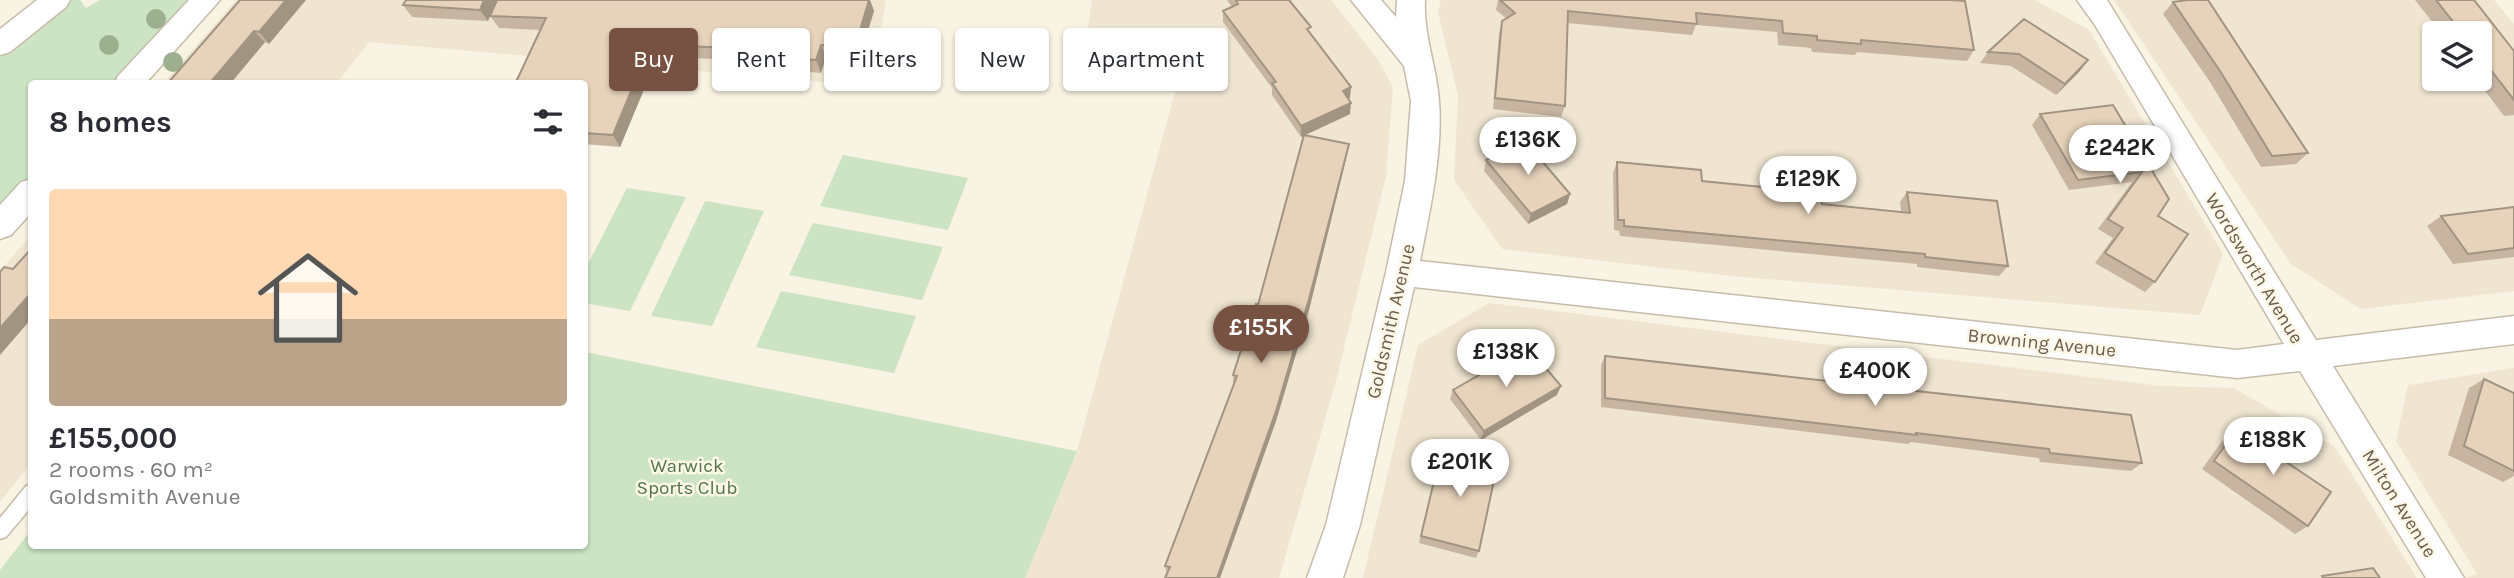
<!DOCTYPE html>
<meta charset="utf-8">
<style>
:root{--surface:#fff;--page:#f2f2f3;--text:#2b2b33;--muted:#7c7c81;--accent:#775243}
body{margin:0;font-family:Karla,sans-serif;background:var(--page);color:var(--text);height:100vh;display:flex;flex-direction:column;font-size:26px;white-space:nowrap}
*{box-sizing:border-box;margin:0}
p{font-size:23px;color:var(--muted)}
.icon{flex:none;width:38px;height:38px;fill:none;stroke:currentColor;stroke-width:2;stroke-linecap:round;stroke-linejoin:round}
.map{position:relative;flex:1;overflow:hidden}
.drawer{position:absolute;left:28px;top:80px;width:560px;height:469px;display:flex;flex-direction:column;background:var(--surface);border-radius:7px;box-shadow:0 2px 5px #0004}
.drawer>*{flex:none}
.hud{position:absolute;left:609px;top:28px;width:665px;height:63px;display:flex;gap:14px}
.controls{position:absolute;left:2422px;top:21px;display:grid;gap:14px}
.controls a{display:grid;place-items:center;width:70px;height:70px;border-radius:7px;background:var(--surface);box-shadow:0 2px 5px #0004;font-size:35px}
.price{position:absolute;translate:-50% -60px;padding:0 16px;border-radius:24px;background:#fff;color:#222;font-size:23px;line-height:46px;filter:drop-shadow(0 2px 4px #0008)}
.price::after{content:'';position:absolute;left:50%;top:42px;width:21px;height:16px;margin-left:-10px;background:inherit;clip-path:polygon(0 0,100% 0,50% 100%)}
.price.current{background:var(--accent);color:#fff}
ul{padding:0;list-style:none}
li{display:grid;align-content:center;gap:14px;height:371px;padding:0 21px}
li span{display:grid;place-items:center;height:217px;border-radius:7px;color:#555}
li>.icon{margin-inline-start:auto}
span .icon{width:126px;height:126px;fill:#fffc;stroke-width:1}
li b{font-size:30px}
h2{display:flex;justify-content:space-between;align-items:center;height:84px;padding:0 21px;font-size:30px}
.tag{padding:0 24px;border-radius:7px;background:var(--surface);box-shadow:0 2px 5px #0004;font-size:24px;line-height:63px}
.tag.current{background:var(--accent);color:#fff}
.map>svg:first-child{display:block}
.residential{fill:#efe5d1;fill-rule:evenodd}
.green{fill:#cce4c3}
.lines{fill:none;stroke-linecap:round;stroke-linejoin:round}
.lane-casing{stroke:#c7bbab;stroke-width:3}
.street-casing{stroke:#c7bbab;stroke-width:3}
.lane{fill:#fff;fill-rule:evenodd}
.street{fill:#fff;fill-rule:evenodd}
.tree{fill:#9caf8e}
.wall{fill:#c7b5a1}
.shaded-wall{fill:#a29483}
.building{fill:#e7d3bb;stroke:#a29483;stroke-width:2}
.labels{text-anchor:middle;stroke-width:5;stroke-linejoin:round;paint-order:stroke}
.street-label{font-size:19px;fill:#6c5c4c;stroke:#fcf7e7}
.park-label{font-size:19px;fill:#517749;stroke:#fcf7e7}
</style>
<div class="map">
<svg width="2514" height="578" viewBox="0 0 2514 578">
<rect width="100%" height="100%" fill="#f8f3e2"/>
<path class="residential" d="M236,0H886L870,86L369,42L336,84H163Z
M1092,0H1331L1377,58L1393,87L1386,176L1336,381L1279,578H1025L1077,451L1178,81L1078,90Z
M1441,0H2035L2089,30L2223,254L2200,315L1731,276L1502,249L1454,180L1458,96L1438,12Z
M2114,0H2494L2514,24V291L2361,309L2291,264ZM2434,33H2480V79H2434Z
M31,235V463L0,502V271Z
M1489,303L2161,386L2234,388L2334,446L2417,578H1363L1418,345Z
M2514,368V578H2463L2477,574L2396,441L2408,385Z"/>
<path class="green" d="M68,0H80L86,8L100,0H189L114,84H32L31,175L0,209V51Z
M843,155L968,178L948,230L820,206Z
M627,188L686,197L630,311L584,303L585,270Z
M705,201L764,211L712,326L651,316Z
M813,223L943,247L922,300L789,275Z
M781,291L916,316L894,373L756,347Z
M585,352L1077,451L1025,578H0V570L31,530L32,546H584Z"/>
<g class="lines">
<defs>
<path id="lane" d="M32,484V506L6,537L0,539V518L26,486Z"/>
<path id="street" d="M37,0H70L66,7L10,52L0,55V29Z
M189,0H220L145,84H114L118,76Z
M1351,0H1381L1396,17L1397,0H1425C1423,35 1437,67 1439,101C1443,153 1430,210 1420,261L2237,350L2284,344L2095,25L2077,0H2107L2316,340L2514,316V344L2333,366L2464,578H2426L2300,371L2237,378L1414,287L1360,525L1343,578H1307L1326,525L1386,272L1405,181L1411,101L1404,66Z
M32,179V212L11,235L0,239V205L21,182Z"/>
</defs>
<use href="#lane" class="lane-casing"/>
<use href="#street" class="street-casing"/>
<use href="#lane" class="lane"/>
<use href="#street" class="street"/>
</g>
<g class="tree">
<circle cx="156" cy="19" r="10"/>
<circle cx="109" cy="45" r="10"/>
<circle cx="173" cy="62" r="10"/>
</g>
<path class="wall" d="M240,0L269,44L265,42L230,84H167Z
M406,0H870L874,11L859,59L826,57L821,73L760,68L757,61L692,58L686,76L650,75L620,147L584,144V84L541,30L499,28L490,16L488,21L412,17L403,5Z
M1227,0H1289L1350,98L1349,99L1350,114L1301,137L1272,95V88L1223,22V11L1232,7Z
M1498,0H1950L1974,50L1967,61L1857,52L1855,55L1812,52L1811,48L1778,45L1777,32L1696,25L1692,35L1568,23L1565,106L1561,117L1493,109L1499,33L1502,21L1506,18L1496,10Z
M2415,0H2474L2514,51V115L2504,116L2476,79H2480V33H2441Z
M2173,2L2308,153L2296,164L2261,167L2210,82L2163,14Z
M1988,52L2088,60L2079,72L2056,95L2011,66L1980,63Z
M2113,105L2169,199L2158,216L2155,282L2145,292L2095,263L2113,238L2098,229L2132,182L2069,190L2032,125L2040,114Z
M1347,155L1309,310L1276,421L1220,578H1165L1167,574L1165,566L1233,385V375L1258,305Z
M1486,160L1570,194L1567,204L1528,224L1484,171Z
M1617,162L1702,181L1822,204L1901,212L1900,202L1907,192L2008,266L1999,276L1917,267V264L1620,236L1619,231L1614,230L1613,173Z
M2514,207V257L2453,264L2427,226L2441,216Z
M1605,356L2142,463L2131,471L2040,462L2039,458L1911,442L1908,444L1601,407V365Z
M2484,379L2514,393V476L2503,482L2448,455L2469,388Z
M1453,390L1557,395L1481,440L1450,399Z
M2237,429L2308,526L2295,534L2202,469L2225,437Z
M1442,447L1479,551L1476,558L1419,543Z"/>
<path class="shaded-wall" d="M286,0H306L269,44L259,32Z
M484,0H498L488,21L480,10Z
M869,0H870L874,11L859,59L855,47Z
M254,31L265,42L230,84H209Z
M821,45L826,57L821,73L816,60Z
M686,46L692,58L686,76L679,64Z
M2088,60L2079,72L2056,95L2065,84Z
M643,62L650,75L620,147L613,135Z
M1351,87L1350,98L1342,102L1343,91Z
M1351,103L1350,114L1301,137V126Z
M1349,144L1347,155L1309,310L1276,421L1220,578H1217Z
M1570,194L1567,204L1528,224L1531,214Z
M32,292V318L0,355V328Z
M1561,386L1557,395L1481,440L1484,431Z"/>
<path class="building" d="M240,0H286L259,32L254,31L209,84H167Z
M406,0H484L480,10L403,5Z
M497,0H869L855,47L821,45L816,60L754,56L756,49L686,46L679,64L643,62L613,135L584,133V84H515L546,18L490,16Z
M1236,0H1289L1311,27L1307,29L1351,87L1343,91L1351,103L1301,126L1272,83L1276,82L1223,11L1238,4Z
M1500,0H1950L1965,1L1974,50L1861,40V44L1817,40V36L1783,33L1782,21L1696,13L1697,24L1568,11L1565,106L1495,98L1502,21L1515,13Z
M2188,0H2208L2308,153L2272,156L2220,71L2173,2Z
M2436,0H2474L2514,51V100L2480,56V33H2462Z
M2024,19L2088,60L2065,84L2019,54L1988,52Z
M2113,105L2169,199L2158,216L2188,234L2155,282L2105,253L2123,228L2108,219L2142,172L2078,180L2040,114Z
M1304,135L1349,144L1309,299L1276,411L1217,578H1165L1170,567L1165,566L1237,376L1233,375L1256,304L1258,305Z
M1525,141L1570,194L1531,214L1486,160Z
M1617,162L1701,170L1702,181L1821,193L1822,204L1910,213L1907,192L1997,201L2008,266L1925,257V254L1624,226V220H1618Z
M2514,207V248L2468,254L2441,216Z
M32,248V292L0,328V272L4,267L13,269Z
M1528,347L1561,386L1484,431L1453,390Z
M1605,356L2131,415L2142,463L2050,453L2049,449L1916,433L1917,435L1605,398Z
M2484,379L2514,393V471L2464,446Z
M2237,429L2331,492L2308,526L2214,461Z
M1442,447L1498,461L1479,551L1421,536Z
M2373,568L2380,578H2323L2322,576Z"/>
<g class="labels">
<g class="street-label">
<text transform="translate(2255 268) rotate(59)" y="7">Wordsworth Avenue</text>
<text transform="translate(1390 321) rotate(-77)" y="7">Goldsmith Avenue</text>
<text transform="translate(2042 342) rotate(6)" y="7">Browning Avenue</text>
<text transform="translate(2400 503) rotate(58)" y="7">Milton Avenue</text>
</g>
<g class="park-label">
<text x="687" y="472">Warwick<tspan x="687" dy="22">Sports Club</tspan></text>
</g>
</g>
</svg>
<div class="controls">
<a><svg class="icon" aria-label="layers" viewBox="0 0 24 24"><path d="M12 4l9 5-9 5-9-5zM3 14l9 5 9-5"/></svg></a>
</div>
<b class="price" style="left:1528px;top:177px">£136K</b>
<b class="price" style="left:2120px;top:185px">£242K</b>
<b class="price" style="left:1808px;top:216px">£129K</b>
<b class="price current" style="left:1261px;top:365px">£155K</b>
<b class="price" style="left:1506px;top:389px">£138K</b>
<b class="price" style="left:1875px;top:408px">£400K</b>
<b class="price" style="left:2273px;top:477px">£188K</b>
<b class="price" style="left:1460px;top:499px">£201K</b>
<div class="hud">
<a class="tag current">Buy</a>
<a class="tag">Rent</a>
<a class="tag">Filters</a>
<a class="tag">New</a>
<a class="tag">Apartment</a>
</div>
<section class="drawer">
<h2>8 homes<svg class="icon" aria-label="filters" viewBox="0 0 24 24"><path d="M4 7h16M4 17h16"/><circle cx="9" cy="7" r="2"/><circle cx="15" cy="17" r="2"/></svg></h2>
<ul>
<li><span style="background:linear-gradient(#ffd9b3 60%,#b9a48a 0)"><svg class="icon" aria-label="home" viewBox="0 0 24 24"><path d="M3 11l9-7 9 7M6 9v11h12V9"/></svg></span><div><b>£155,000</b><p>2 rooms · 60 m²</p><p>Goldsmith Avenue</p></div></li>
</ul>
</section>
</div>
